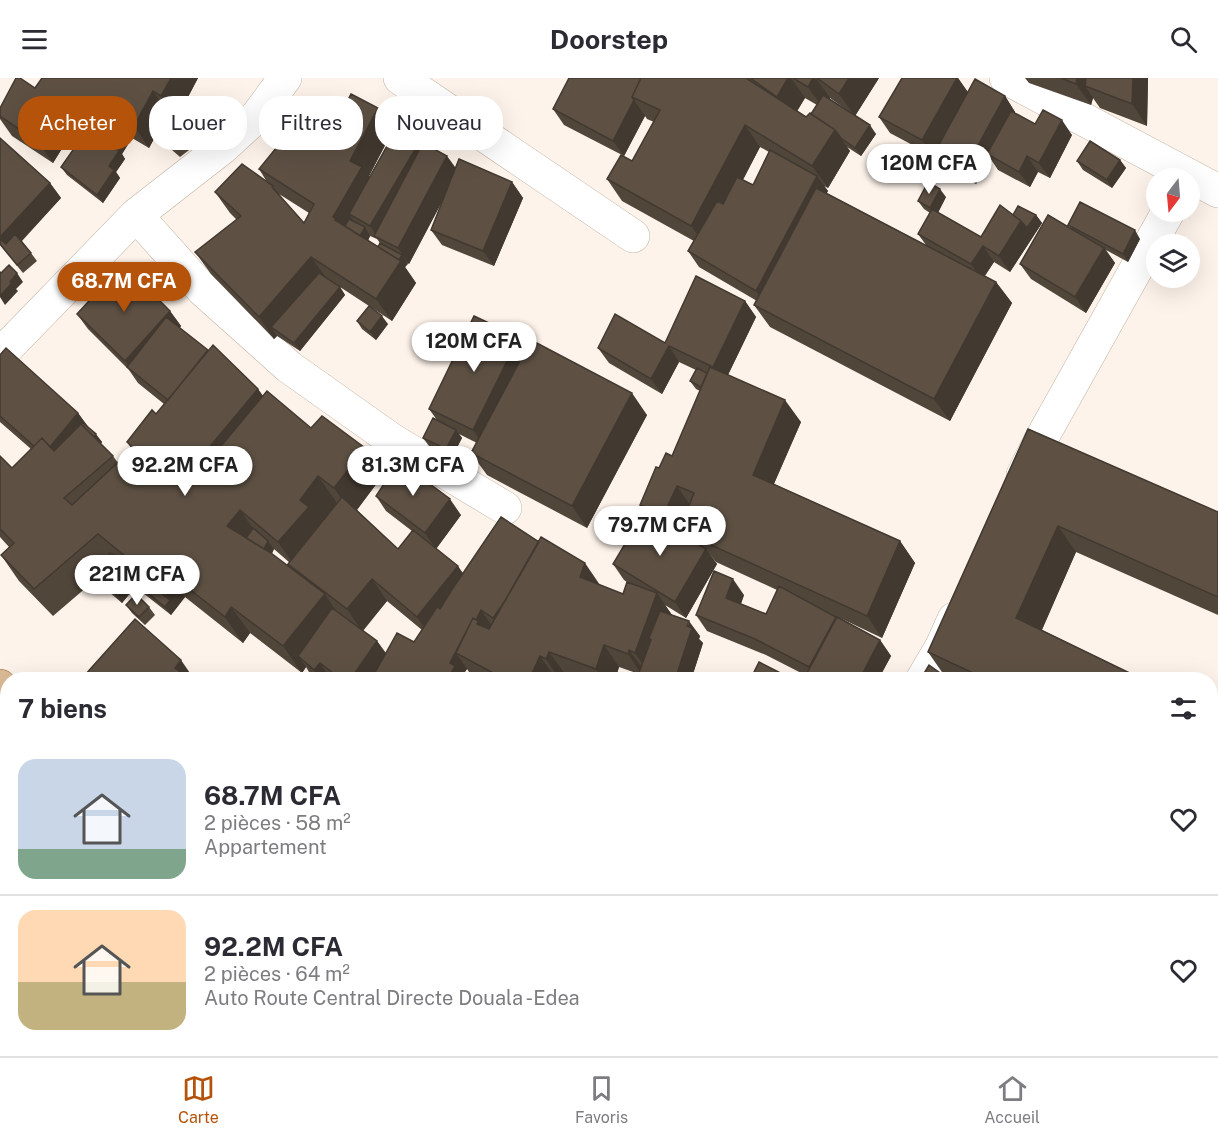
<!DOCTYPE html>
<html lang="fr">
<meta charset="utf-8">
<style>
:root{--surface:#fff;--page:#f7f7f7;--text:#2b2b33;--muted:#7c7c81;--line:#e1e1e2;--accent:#b45309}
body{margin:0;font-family:"Public Sans",sans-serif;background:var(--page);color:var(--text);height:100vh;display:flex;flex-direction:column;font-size:22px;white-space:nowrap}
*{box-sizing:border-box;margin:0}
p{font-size:20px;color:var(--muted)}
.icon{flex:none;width:33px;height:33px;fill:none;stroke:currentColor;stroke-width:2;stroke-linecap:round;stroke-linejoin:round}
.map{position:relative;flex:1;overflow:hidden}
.side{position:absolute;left:0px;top:594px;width:1218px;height:384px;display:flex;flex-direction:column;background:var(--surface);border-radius:24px 24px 0 0;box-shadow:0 6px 24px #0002}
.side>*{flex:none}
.hud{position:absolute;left:18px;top:18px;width:600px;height:54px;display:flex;gap:12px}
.needle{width:39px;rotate:196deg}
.fabs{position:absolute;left:1146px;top:90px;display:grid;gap:12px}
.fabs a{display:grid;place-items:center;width:54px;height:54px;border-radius:50%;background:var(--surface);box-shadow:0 6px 24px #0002;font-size:30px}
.price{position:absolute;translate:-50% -51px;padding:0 14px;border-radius:21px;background:#fff;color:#222;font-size:20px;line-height:39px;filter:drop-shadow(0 2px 3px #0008)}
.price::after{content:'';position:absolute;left:50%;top:36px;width:18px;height:14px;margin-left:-9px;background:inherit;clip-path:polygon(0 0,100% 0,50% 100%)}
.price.on{background:var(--accent);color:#fff}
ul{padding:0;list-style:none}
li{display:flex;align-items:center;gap:18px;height:150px;padding:0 18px}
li+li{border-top:2px solid var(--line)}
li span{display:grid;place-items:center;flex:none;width:168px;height:120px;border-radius:18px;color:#555}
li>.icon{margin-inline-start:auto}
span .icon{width:72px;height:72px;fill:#fffc;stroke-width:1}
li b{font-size:26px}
h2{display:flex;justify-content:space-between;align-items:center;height:72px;padding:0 18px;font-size:26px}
.chip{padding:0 21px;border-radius:24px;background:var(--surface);box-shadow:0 6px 24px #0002;font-size:21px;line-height:54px}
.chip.on{background:var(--accent);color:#fff}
header{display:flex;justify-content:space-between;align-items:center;height:78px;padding:0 18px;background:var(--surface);font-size:27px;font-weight:700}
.tabs{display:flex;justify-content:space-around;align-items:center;height:84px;border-top:2px solid var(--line);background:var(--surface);font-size:16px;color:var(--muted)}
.tabs a{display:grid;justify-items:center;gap:3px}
.tabs .on{color:var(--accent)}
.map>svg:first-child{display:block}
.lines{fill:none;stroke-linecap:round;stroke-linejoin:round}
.street-casing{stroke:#c0b1a2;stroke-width:34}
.primary-casing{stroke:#926c43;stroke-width:34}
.highway-casing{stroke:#926c43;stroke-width:34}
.street{stroke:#fff;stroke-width:33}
.primary{stroke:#dcbb97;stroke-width:33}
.highway{stroke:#c58d52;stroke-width:33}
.wall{fill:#51463a;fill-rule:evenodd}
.shaded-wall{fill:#423930}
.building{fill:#5e5144;stroke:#423930;stroke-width:1.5}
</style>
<header><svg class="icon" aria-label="menu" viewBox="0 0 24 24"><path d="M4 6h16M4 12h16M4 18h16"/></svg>Doorstep<svg class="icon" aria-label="search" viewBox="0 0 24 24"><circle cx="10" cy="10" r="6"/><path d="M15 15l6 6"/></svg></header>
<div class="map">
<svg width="1218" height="978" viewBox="0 0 1218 978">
<rect width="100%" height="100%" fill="#fdf3ea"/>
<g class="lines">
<defs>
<path id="street" d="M400,0L633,158
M1006,0L1218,113
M136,137L203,212L289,289L392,362L505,430
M0,277L136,137L222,70L257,38L285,0
M1023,397L1039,365L1168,134
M922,602L942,568L954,541"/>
<path id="primary" d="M0,608L8,618
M0,828L8,839
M100,970L105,978
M260,970L265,978"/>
<path id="highway" d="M0,732L8,742
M171,970L177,978"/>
</defs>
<use href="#street" class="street-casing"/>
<use href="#primary" class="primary-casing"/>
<use href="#highway" class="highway-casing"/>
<use href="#street" class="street"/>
<use href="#primary" class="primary"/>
<use href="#highway" class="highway"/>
</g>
<path class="wall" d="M42,0H198L179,36L199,52L205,60L180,79L164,65L158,57L169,36L168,35L149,70L132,60L122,76L125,81L116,94L120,100L103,125L67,97L61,89L85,54L76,48L53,85L12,58L0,41V30L35,10Z
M746,0H879L855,38L876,56L861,78L847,69L850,73L828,110L824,108L828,113L826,115L926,167L918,156L930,135L924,131L918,123L946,119L938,135L981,159L1013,137H1036L1042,145L1010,194L994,184L985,198L996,204L1012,225L950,343L770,249L754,227L757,223L699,189L688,173L694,163L622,123L607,101L632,83L654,44L647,41L645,38L624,78L564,47L553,31ZM805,20L817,27L811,36L806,39L797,33ZM830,20L854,37L829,21ZM760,69L769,74L753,107L743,102Z
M902,0H958L968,14L1005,18L1015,34V35L1035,46L1072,57L1050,100L1038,94L1030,109L998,92L990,80L976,106L946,90L935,74L940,66L933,78L890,55L879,39Z
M1025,0H1148L1147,48L1100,30L1093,20L1091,27L1029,5Z
M393,52L369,98V99L422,66L455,90L512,104L523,120L494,188L442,167L431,152L443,122L409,186L408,185L405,189L416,205L392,243L340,209L345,217L300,273L277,258L274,261L211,196L195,174L237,142L230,135L215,114L267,104L259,91L324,67ZM279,116L309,135L304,145L285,124ZM370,158L377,161L380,165L378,169L368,163Z
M0,60L50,105L61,120L22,163L37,183L23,195L0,167Z
M1120,82L1126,90L1112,110L1083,92L1077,83Z
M1069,149L1140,161L1128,184L1106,172L1115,185L1086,235L1031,201L1020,186Z
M745,223L756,239L728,297L801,344L774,406L900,463L915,485L882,560L840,540L880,562L891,578L878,602H811L809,599L766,577L707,553L696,537L744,517L741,526L766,536L777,512L716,484L706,472L717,486L686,540L665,527L672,537L700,558L699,561L703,565L691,602H638L637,600L639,596L619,589L615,602H579L565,596L562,602H558L555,600L554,602H480L471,597L467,591L462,598L465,602H332L331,601L330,602H318L309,594L306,589L302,595L250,555L243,565L185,519L171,537L138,511L136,508L122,525L95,502L53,538L19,503L1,477L9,469L0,459V378L12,390L31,371L0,344V277L78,335L89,350L102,364L101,366L113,378L118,385L154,402L156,400L145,391L127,364L156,336L164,326L138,305L129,292L88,251L77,236L170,233L181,248L180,250L258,311L263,318L311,350L365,370L383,397L357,432L398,471L412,453L386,433L376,418L461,437L436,471L463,495L600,507L623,516L627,504L624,502L613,486L646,436L640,427L659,390L672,378L700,313L696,311L690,303L696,292L679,284L662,316L609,285L598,270L665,265ZM684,448L695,464L680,456ZM274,471L290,485L288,486L292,491L272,476ZM387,523L422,552L414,564L386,575L377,563L363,553Z
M357,243L388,246L376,262L362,251Z
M519,259L527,271L647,337L587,450L487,397L471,375L477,365L459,356L462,360L452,379L429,368L423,360L437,342L429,331Z
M1028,351L1218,434V537L1076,474L1042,552L1144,602H920L944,597L928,574Z
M126,527L149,529L155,537L145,547L132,535Z
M1210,633L1218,637V734L1210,731Z
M1218,805V903L1210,902V828Z"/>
<path class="shaded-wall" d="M171,0H198L177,40L161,18Z
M788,0H791L805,20L793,40L777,19Z
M813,0H816L830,20L823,30L808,9Z
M849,0H879L855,38L839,16Z
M957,0H958L968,15L933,78L922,62Z
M1077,0H1097L1085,8L1093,20L1091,27L1076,6Z
M1133,0H1148L1147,48L1132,26Z
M153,13L168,35L149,70L134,48Z
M1005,18L1015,34L991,78L987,76L990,80L976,106L965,91Z
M634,22L645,38L624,78L613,63Z
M61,26L76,48L53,85L37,63Z
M378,30L393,52L369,98L377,111L349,136L356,147L345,156L333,139L350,83Z
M116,38L132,60L122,76L125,81L116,94L120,100L103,125L97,117L109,88L119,73L106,55Z
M1062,42L1072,57L1050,100L1039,85Z
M745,47L760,69L707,169L691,148Z
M870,47L876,56L861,78L855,70Z
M835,52L850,73L828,110L812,88Z
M420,63L431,79L379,160L370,148Z
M447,78L458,93L409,186L398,170Z
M1027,78L1038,94L1030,109L1019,94Z
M1120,82L1126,90L1112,110L1107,102Z
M817,98L828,113L767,229L756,213Z
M512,104L523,120L494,188L483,173Z
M50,105L61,120L11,174L0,159Z
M940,111L946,119L936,138L930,130Z
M1036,137L1042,145L1010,194L999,178L1021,143Z
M365,149L370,158L363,172L357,164Z
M1135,152L1140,161L1128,184L1123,176Z
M983,168L994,184L982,201L971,186Z
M1104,170L1115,185L1086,235L1075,219Z
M402,177L408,186L405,189L416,205L392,243L376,221L395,187Z
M311,179L327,201L271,249L277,258L274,261L259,239Z
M17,195L23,204L16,211L18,213L5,227L0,219V218Z
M996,204L1012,225L950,343L934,321Z
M340,209L345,217L300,273L294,265Z
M745,223L756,239L724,305L713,289Z
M170,233L181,248L137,297L132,293L125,283Z
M382,238L388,246L376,262L370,254Z
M519,259L530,274L484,368L473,352Z
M669,268L679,284L662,316L651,301Z
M258,311L276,337L220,406L201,379Z
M632,315L647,337L587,450L572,428Z
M785,322L801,344L768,419L753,397Z
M78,335L89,350L71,372L44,376Z
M456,352L462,360L452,379L446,371Z
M96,356L102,364L85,384L79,375Z
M365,370L383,397L353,437L334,410Z
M199,377L218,404L213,411L194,384Z
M318,398L337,425L297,491L278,464L300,422Z
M677,408L692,430L682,446L684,448L679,458L664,436Z
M450,421L461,437L436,471L425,455Z
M240,432L259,459L248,472L227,448Z
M1058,448L1076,474L1035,567L1016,540Z
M268,463L274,471L265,486L259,478Z
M900,463L915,485L882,560L867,538Z
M706,471L717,486L686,540L675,524Z
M585,485L600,507L580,499Z
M458,488L473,510L432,561L417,539Z
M166,493L185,519L171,537L165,529L170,522L157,504Z
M135,494L141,502H132L136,508L122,525L116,517Z
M372,501L387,523L362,553L347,531Z
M733,501L744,517L737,536L726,520Z
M657,515L672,537L651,562L649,560L659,574L650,597L635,575Z
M325,516L343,543L298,578L306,589L302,595L283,568Z
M231,529L250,555L243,565L225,539Z
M481,532L492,548L456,575Z
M836,539L847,554L817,601L809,589Z
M689,543L700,558L699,561L703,565L691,602H675Z
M880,562L891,578L878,602H859Z
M377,563L388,579L372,602H350Z
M604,567L619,589L615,602H603L596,591Z
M629,572L645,594L643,598L628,576Z
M549,574L565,596L562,602H560L546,581Z
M456,575L467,591L462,598L465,602H447L450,585Z
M540,578L555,600L554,602H529Z
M181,582L192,598L189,602L175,590Z
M320,585L331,601L330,602H321L314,592Z
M593,970H618L615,978H590Z
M914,970H916L921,978H909Z
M1013,970H1027V978H1013Z
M1096,970H1101L1107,978H1095Z"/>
<path class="building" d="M16,0H20L35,10L42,0H171L161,18L153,13L134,48L116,38L106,55L61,26L37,63L0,38V30Z
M569,0H641L632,19L634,22L613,63L553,31Z
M641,0H746L806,39L810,35L835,52L812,88L745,47L691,148L607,101L621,77L632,83L660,32L632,19Z
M750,0H788L777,19Z
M793,0H813L808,9Z
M817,0H849L839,16Z
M902,0H957L922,62L879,39Z
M1061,0H1077L1076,6Z
M1086,0H1133L1132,26L1085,8Z
M975,1L1005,18L965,91L935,74Z
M351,16L378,30L350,83L362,89L333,139L336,141L335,142L401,183L376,221L311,179L259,239L195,174L241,138L215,114L242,86L273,108L272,109L304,145L314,126L259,91L294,48L324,67Z
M823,17L870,47L855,70L841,60L835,52L811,36Z
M171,32L180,37L199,52L174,70L158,57Z
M1043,32L1062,42L1039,85L1027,78L1019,94L987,76L1011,33L1035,46Z
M397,50L420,63L370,148L349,136Z
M87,52L119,73L109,88L114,92L97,117L61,89Z
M0,60L50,105L0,159Z
M1090,63L1120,82L1107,102L1077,83Z
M423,65L447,78L398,170L374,158Z
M770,72L817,98L756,213L688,173L717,123L723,126L737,99L753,107Z
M459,81L512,104L483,173L431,152Z
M928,104L940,111L930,130L918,123Z
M816,110L996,204L934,321L754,227Z
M1080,124L1135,152L1123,176L1068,147Z
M1000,127L1021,143L999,178L983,168L971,186L918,156L932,131L981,159Z
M1018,128L1036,137L1027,150L1021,143L1013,137Z
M1048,137L1104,170L1075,219L1020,186Z
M349,141L365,149L360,158L345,148Z
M15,156L31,175L17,187L0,166V161L6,166Z
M380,165L402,177L399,182L378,169Z
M123,186L170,233L125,283L77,236Z
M9,187L17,195L10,204L12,205L0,218V194L1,195Z
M319,195L340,209L294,265L271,249Z
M696,198L745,223L713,289L669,268L651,301L598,270L615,236L665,265Z
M369,228L382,238L370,254L357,243Z
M474,238L519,259L473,352L429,331Z
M166,239L208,272L168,322L127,289Z
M531,262L632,315L572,428L471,375Z
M213,267L258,311L201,379L199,377L194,384L202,391L267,313L311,350L322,338L365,370L334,410L318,398L300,422L309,429L278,464L240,432L227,448L271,475L325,516L283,568L231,529L225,539L166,493L157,504L98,456L34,511L1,477L14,465L0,451V378L12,390L42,360L54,373L81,346L113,378L64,420L72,427L128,375L154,402L161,395L127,364L152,332L156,336Z
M6,270L78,335L50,369L42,360L34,368L0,338V277Z
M710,289L785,322L753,397L900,463L867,538L700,462L704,456L682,446L694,415L677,408L664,436L640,427L656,389L659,390L666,375L672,378Z
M697,290L707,295L701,309L690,303Z
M433,340L456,352L446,371L423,360Z
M82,344L96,356L94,359L81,346L79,348Z
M1028,351L1218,434V519L1058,448L1016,540L1144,602H988L928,574Z
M399,383L450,421L425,455L376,418Z
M342,419L398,471L413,452L458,488L417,539L372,501L347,531L288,486Z
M644,434L706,471L675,524L613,486Z
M501,439L539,464L505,523L493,540L481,532L476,542L473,540L450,585L455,588L447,602H371L397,555L414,564L437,529L440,531L451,513Z
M253,450L268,463L264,471L246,460Z
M541,459L585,485L580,499L623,516L627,504L657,515L635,575L629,572L628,576L604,567L596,591L549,574L546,581L540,578L529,602H506L456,575L473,540L478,543L477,546L489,551Z
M111,475L135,494L116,517L89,493Z
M714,493L733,501L726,520L766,536L779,508L836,539L809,589L755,561L696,537Z
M137,496L170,522L165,529L132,502Z
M136,516L149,529L139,539L126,527Z
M332,530L377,563L350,602H342L320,585L314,592L298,578Z
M660,533L689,543L687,548L692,550L675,602H642L637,600L651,562L649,560Z
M837,539L880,562L859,602H818L807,595Z
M135,541L181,582L175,590L191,602H91L85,597Z
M759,584L794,602H750Z
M929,587L950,602H920Z
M736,596L748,602H734Z
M1210,633L1218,637V717L1210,713Z
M1215,804L1218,805V830L1211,829Z
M1210,828L1218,830V889L1210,888Z
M0,934L8,946V970H24L29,978H0Z
M25,970H46L51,978H30Z
M505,970H554L558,973L559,970H593L590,978H500Z
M860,970H914L909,978H855Z
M942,970H1013V978H915V975L942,973Z
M1030,970H1096L1095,978H1031Z
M1218,975V978H1212L1211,977Z"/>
</svg>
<div class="fabs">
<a><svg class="needle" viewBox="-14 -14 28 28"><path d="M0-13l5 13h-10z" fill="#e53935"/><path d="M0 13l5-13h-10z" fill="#7c7c81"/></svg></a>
<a><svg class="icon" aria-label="layers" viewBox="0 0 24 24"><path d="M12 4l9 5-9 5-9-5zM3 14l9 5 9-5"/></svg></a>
</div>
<b class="price" style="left:929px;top:117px">120M CFA</b>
<b class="price on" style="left:124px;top:235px">68.7M CFA</b>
<b class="price" style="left:474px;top:295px">120M CFA</b>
<b class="price" style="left:185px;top:419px">92.2M CFA</b>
<b class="price" style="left:413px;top:419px">81.3M CFA</b>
<b class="price" style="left:660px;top:479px">79.7M CFA</b>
<b class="price" style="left:137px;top:528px">221M CFA</b>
<div class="hud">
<a class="chip on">Acheter</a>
<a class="chip">Louer</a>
<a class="chip">Filtres</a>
<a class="chip">Nouveau</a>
</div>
<section class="side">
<h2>7 biens<svg class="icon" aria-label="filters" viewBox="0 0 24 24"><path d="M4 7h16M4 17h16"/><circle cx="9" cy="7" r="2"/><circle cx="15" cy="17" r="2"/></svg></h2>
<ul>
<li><span style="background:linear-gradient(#c9d6e8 75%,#7fa58c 0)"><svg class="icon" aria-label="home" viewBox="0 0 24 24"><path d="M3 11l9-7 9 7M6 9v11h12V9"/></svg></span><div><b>68.7M CFA</b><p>2 pièces · 58 m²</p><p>Appartement</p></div><svg class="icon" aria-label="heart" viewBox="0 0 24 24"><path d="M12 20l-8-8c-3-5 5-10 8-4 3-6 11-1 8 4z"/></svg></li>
<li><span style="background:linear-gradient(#ffd9b3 60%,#c2b280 0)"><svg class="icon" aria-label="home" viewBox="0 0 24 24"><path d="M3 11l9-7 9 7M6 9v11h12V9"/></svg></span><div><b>92.2M CFA</b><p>2 pièces · 64 m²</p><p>Auto Route Central Directe Douala -Edea</p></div><svg class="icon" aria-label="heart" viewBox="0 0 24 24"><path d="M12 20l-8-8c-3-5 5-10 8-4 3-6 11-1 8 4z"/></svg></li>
</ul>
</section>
</div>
<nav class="tabs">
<a class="on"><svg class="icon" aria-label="map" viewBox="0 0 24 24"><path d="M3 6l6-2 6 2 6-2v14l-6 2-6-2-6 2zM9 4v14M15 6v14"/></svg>Carte</a>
<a><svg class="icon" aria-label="saved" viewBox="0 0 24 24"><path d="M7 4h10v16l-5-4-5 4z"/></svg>Favoris</a>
<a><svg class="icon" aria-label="home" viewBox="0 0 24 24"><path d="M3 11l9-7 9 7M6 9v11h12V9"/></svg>Accueil</a>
</nav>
